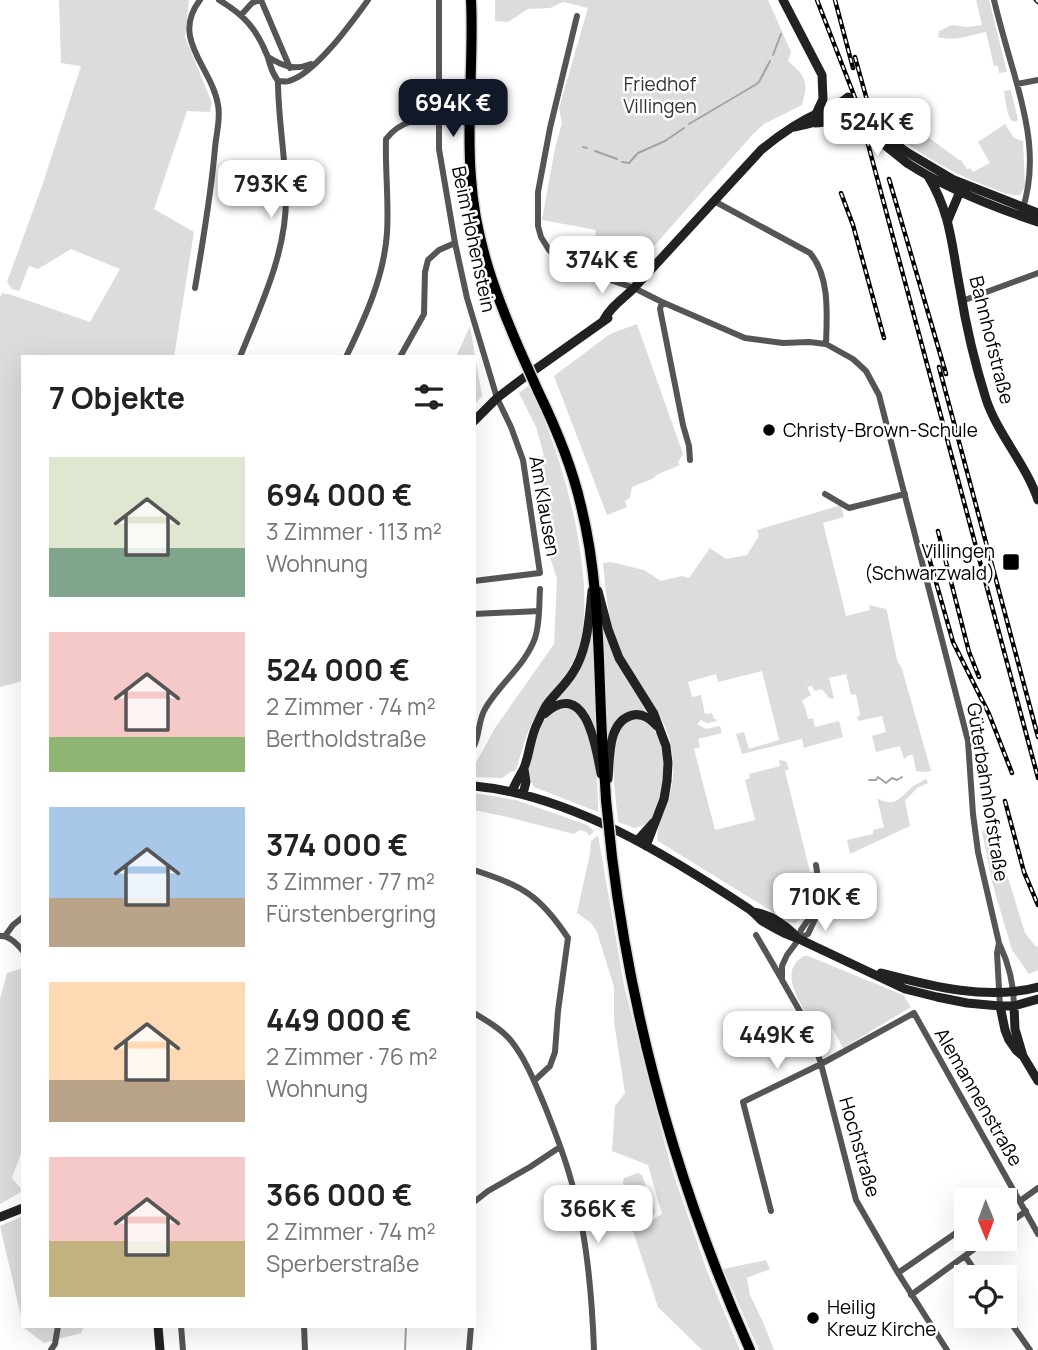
<!DOCTYPE html>
<html lang="de">
<meta charset="utf-8">
<style>
:root{--surface:#fff;--page:#f6f6f6;--text:#222;--muted:#767676;--accent:#111827}
body{margin:0;font-family:Manrope,sans-serif;background:var(--page);color:var(--text);height:100vh;display:flex;flex-direction:column;font-size:26px;white-space:nowrap}
*{box-sizing:border-box;margin:0}
p{font-size:23px;color:var(--muted)}
.icon{flex:none;width:38px;height:38px;fill:none;stroke:currentColor;stroke-width:2;stroke-linecap:round;stroke-linejoin:round}
.map{position:relative;flex:1;overflow:hidden}
.drawer{position:absolute;left:21px;top:355px;width:455px;height:973px;display:flex;flex-direction:column;background:var(--surface);border-radius:0px;box-shadow:0 7px 28px #0002}
.drawer>*{flex:none}
.needle{width:46px;rotate:179deg}
.buttons{position:absolute;left:954px;top:1188px;display:grid;gap:14px}
.buttons a{display:grid;place-items:center;width:63px;height:63px;border-radius:0px;background:var(--surface);box-shadow:0 7px 28px #0002;font-size:35px}
.price{position:absolute;translate:-50% -60px;padding:0 16px;border-radius:14px;background:#fff;color:#222;font-size:23px;line-height:46px;filter:drop-shadow(0 2px 4px #0008)}
.price::after{content:'';position:absolute;left:50%;top:42px;width:21px;height:16px;margin-left:-10px;background:inherit;clip-path:polygon(0 0,100% 0,50% 100%)}
.price.current{background:var(--accent);color:#fff}
ul{padding:0;list-style:none}
li{display:flex;align-items:center;gap:21px;height:175px;padding:0 28px}
li span{display:grid;place-items:center;flex:none;width:196px;height:140px;border-radius:0px;color:#555}
li>.icon{margin-inline-start:auto}
span .icon{width:84px;height:84px;fill:#fffc;stroke-width:1}
li b{font-size:30px}
h2{display:flex;justify-content:space-between;align-items:center;height:84px;padding:0 28px;font-size:30px}
.map>svg:first-child{display:block}
.green{fill:#dcdcdc}
.lines{fill:none;stroke-linecap:round;stroke-linejoin:round}
.stream{stroke:#a3a3a3;stroke-width:2}
.primary-casing{stroke:#dbdbdb;stroke-width:13}
.street{stroke:#555;stroke-width:6}
.secondary{stroke:#222;stroke-width:9}
.primary{stroke:#000;stroke-width:10}
.rail-casing{stroke:#000;stroke-width:4.5}
.rail{stroke:#fff;stroke-width:2;stroke-dasharray:5;stroke-linecap:butt}
.primary-bridge-casing{stroke:#dbdbdb;stroke-width:13;stroke-linecap:butt}
.secondary-bridge{stroke:#222;stroke-width:9}
.primary-bridge{stroke:#000;stroke-width:10}
.poi-dot{fill:#000;stroke:#fff;stroke-width:2.5}
.labels{text-anchor:middle;stroke-width:5;stroke-linejoin:round;paint-order:stroke}
.park-label{font-size:19px;fill:#333;stroke:#fff}
.street-label{font-size:19px;fill:#000;stroke:#fff}
.poi-label{font-size:19px;fill:#000;stroke:#fff;text-anchor:start}
</style>
<div class="map">
<svg width="1038" height="1350" viewBox="0 0 1038 1350">
<rect width="100%" height="100%" fill="#fff"/>
<path class="green" d="M59,0H189L185,37L212,103L210,112L187,111L154,209L194,232L174,357H23V681L0,687V298L2,293L12,295L90,322L120,269L71,249L38,269L29,266L19,291L12,289L7,282L42,186L81,66L61,63Z
M495,0H768L791,52L788,61C806,76 809,82 802,105L764,124L753,134L632,271L592,257L596,230L542,220L555,148L562,123L559,108L588,8L563,2L550,8L528,9L508,22L495,21Z
M976,0H989L1007,72L999,73L998,66H994L986,32C971,35 953,42 938,37L939,31L952,25L967,27L982,25Z
M1011,90L1018,120C1017,121 1015,122 1013,121C1007,119 1005,97 1004,91Z
M908,122L959,160H961L967,169L970,168L973,172L990,163L978,142L1005,124L1014,138L1023,141L1025,187L1020,195C1009,196 999,191 989,187C956,175 926,158 898,137L895,124Z
M637,324L683,454L678,462L680,465L656,475L654,478L632,487L630,498L625,501L627,507L607,515L554,376L610,334Z
M470,326L482,396L474,405V357H456Z
M528,386C561,443 600,586 578,650C570,675 551,691 538,712C526,731 522,752 515,772L512,771L502,778L474,777V762L477,761L495,728L554,644L557,579L548,551L554,549L547,509L535,459L544,456L536,427L519,393Z
M838,506H841L844,517L823,523L846,616L870,610L869,605L886,609L887,611L897,660L902,669L931,771L925,772L916,771L913,755H909L904,759L900,746L876,752L872,736L886,732L882,716L858,721L857,717L860,715L856,694L851,695L846,674L829,678L834,699L829,698L822,689L815,691L812,686L807,687L811,695L802,701L805,707L808,719L813,718L815,727L839,721L843,737L810,746L804,748L802,739L742,754L736,734L744,732L749,749L779,740L762,671L718,682L716,674L688,682L692,697L701,695L705,714L712,713L714,719H716L717,721L707,723L701,720L697,724L706,729L720,726L722,733L698,739L700,747L694,749L715,830L755,820L745,780L750,778L749,774L780,766L779,760L786,761L789,769L785,771L810,872L815,871C819,890 810,904 802,921L801,919L795,923L789,922L658,841C654,826 669,800 672,784C674,772 673,758 671,746C665,711 635,684 620,652C608,624 606,593 603,563L611,562L644,570L661,581L682,576L689,578L710,548L726,559L747,555L759,536L757,530Z
M592,620L597,736C590,710 584,701 556,701L574,679Z
M603,624L650,714C624,706 613,718 608,743Z
M572,708C596,727 598,783 598,812L534,787C532,782 529,778 529,771C528,756 540,716 555,710C560,708 567,708 572,708Z
M636,719C674,723 669,805 646,824C643,826 638,827 635,828L618,822C616,796 608,756 619,732C622,724 629,721 636,719Z
M926,779L928,783L917,788L905,801L910,826L850,854L847,840L873,834V830L884,827L877,798C894,808 899,799 911,788C916,784 921,782 926,779Z
M474,793L516,800L587,825L594,831L590,836L586,832L580,830L574,834L503,816L474,810Z
M993,829L1025,933L1036,947L1038,946V970L1029,974L1012,950L992,882L982,831Z
M598,835L624,985L671,1167L707,1271L740,1350H702L658,1307L633,1231L662,1214L648,1165L612,1151L615,1106L625,1093L614,1022V987L597,932L591,923L577,913L590,853L591,841Z
M804,956H808L903,995L911,1007L843,1048L829,1022L814,1028C804,1008 775,972 804,956Z
M23,968V1148L12,1178L23,1191L0,1204V999L7,973Z
M638,1173L642,1175L655,1211L654,1215L639,1220L636,1219L623,1182L624,1178Z
M23,1216V1325L0,1226Z
M766,1260L770,1269L747,1278L750,1295L763,1322L774,1350H759L723,1269Z
M23,1327H84L81,1333L44,1343L24,1328Z"/>
<g class="lines">
<path class="stream" d="M773,55L781,34
M689,124L755,85L759,82L770,61
M583,147L587,148
M595,151L617,159
M622,162L629,163L638,153L665,141L684,128
M869,780H876L878,777L886,783L892,778L897,780L902,777
M405,1350L406,1326"/>
<defs>
<path id="primary" d="M471,0C474,59 466,119 471,178C475,240 496,296 521,353
M538,391C556,428 572,466 581,506C600,582 598,659 602,736C603,757 605,779 606,800
M612,857C633,1028 680,1193 750,1350"/>
</defs>
<use href="#primary" class="primary-casing"/>
<path class="street" d="M219,0C244,15 256,28 267,55C271,66 270,70 278,81
M261,0L290,68
M439,0V149L455,243L467,298L497,398L511,427L523,460L540,573L474,581
M994,0C1000,25 1007,49 1014,73C1027,119 1038,164 1022,211
M242,14L252,3L259,0
M577,16L550,128L538,192V226L541,237L549,250L559,260L572,267L634,288L662,302L745,338L783,343L809,342L826,344L853,359L866,371L879,395L968,741L973,814L978,852L999,943C1008,962 1014,985 1014,1006
M268,57C283,66 294,71 311,64
M278,81C282,81 286,82 289,81C315,74 352,22 368,0
M1017,84L1038,80
M714,201L810,253C830,276 827,315 826,344
M195,288C203,241 211,195 215,148C216,135 221,118 218,105C212,67 170,39 200,0
M962,301L1038,273
M662,302L660,309L683,425L689,446L690,460
M240,357C260,307 286,254 286,199C286,159 278,120 278,81
M346,357C365,318 384,277 387,233C389,202 385,170 386,139C400,121 416,119 438,119
M400,357L424,314L425,272L428,260L439,250L455,243
M825,494L849,508L905,494
M474,614L539,611
M474,746C480,734 478,721 485,709C499,684 525,666 535,638C540,623 539,604 540,589
M816,865L820,891L817,915L808,934L799,939L787,955L782,966V980L810,1029L821,1064L856,1200L898,1273L947,1350
M474,870C522,886 539,894 568,938L558,1011L555,1052L550,1066L534,1081
M756,935L781,978
M0,936C9,935 17,944 23,951
M5,936L13,925L23,917
M799,939L801,930L818,906
M999,943L997,953L1000,1006
M474,1013C487,1021 503,1030 512,1042C526,1060 535,1083 544,1104C554,1129 564,1154 571,1180C587,1233 592,1295 594,1350
M1002,1200L1015,1191
M1020,1201L1038,1188
M474,1202L488,1191L530,1167L560,1147
M771,1211L743,1102L821,1064L914,1013L1038,1234
M1004,1227L1026,1211
M965,1256L980,1278
M898,1273L966,1226
M911,1295L988,1239
M1004,1313L1030,1350
M181,1326L183,1350
M304,1326L305,1350
M51,1350L55,1344L58,1326
M469,1350L471,1326"/>
<path class="secondary" d="M783,0L822,75L823,99L816,114
M905,151L954,180L1038,213
M907,163C947,189 993,207 1038,222
M928,176C951,213 952,248 960,289C966,326 975,364 986,399C998,435 1026,464 1038,500
M948,220L961,189
M603,321C611,306 623,299 634,288L761,150C778,136 798,122 818,113C828,108 839,105 848,97L852,103C836,117 815,123 794,127
M474,421L497,398L526,376L608,318
M598,591L608,629L619,658L654,714L666,746L668,763L667,781L664,799L646,846
M544,714C586,677 596,747 601,774
M608,779C610,759 607,721 633,715C643,713 650,719 657,726
M474,786C571,795 669,856 749,909C753,912 757,916 761,920C768,925 776,929 784,933L799,939L905,989L937,997L967,1003L1000,1006H1014L1038,999
M512,792C515,783 520,776 524,768C530,753 530,737 538,722C541,716 544,708 548,703C556,693 565,685 572,674C588,650 589,619 592,591
M523,794L526,782L524,769
M637,841L654,822
M753,912C769,914 784,924 795,935
M881,973C931,986 987,1001 1038,987
M1000,1006L1005,1030L1009,1040L1016,1050L1023,1056L1038,1081
M1014,1006L1015,1029L1023,1056
M0,1217L23,1208
M158,1326L160,1350"/>
<use href="#primary" class="primary"/>
<defs>
<path id="rail" d="M817,0L857,103L1038,778
M835,0L853,68
M1036,0L1038,2
M855,57L870,111
M889,179L946,374
M841,193L853,225L884,338
M939,367L1038,737
M938,531L969,652L979,677
M926,547L953,642L989,714L1012,773
M1005,801L1024,872L1038,905"/>
</defs>
<use href="#rail" class="rail-casing"/>
<use href="#rail" class="rail"/>
<defs>
<path id="primary-bridge" d="M521,353L538,391
M606,800L612,857"/>
</defs>
<use href="#primary-bridge" class="primary-bridge-casing"/>
<path class="secondary-bridge" d="M852,103L882,133L905,151
M847,107L866,130L907,163
M815,123C831,122 846,119 861,126"/>
<use href="#primary-bridge" class="primary-bridge"/>
</g>
<g class="poi-dot">
<circle cx="769" cy="430" r="7"/>
<rect x="1002" y="553" width="18" height="18" rx="3.5"/>
<circle cx="813" cy="1318" r="7"/>
</g>
<g class="labels">
<g class="park-label">
<text x="660" y="91">Friedhof<tspan x="660" dy="22">Villingen</tspan></text>
</g>
<g class="street-label">
<text transform="translate(474 239) rotate(78)" y="7">Beim Hohenstein</text>
<text transform="translate(992 340) rotate(76)" y="7">Bahnhofstraße</text>
<text transform="translate(545 506) rotate(80)" y="7">Am Klausen</text>
<text transform="translate(988 792) rotate(81)" y="7">Güterbahnhofstraße</text>
<text transform="translate(979 1097) rotate(60)" y="7">Alemannenstraße</text>
<text transform="translate(860 1147) rotate(74)" y="7">Hochstraße</text>
</g>
<g class="poi-label">
<text x="783" y="437">Christy-Brown-Schule</text>
<text x="995" y="558" text-anchor="end">Villingen<tspan x="995" dy="22">(Schwarzwald)</tspan></text>
<text x="827" y="1314">Heilig<tspan x="827" dy="22">Kreuz Kirche</tspan></text>
</g>
</g>
</svg>
<div class="buttons">
<a><svg class="needle" viewBox="-14 -14 28 28"><path d="M0-13l5 13h-10z" fill="#e53935"/><path d="M0 13l5-13h-10z" fill="#767676"/></svg></a>
<a><svg class="icon" aria-label="locate" viewBox="0 0 24 24"><circle cx="12" cy="12" r="6"/><path d="M12 2v4M12 18v4M2 12h4M18 12h4"/></svg></a>
</div>
<b class="price current" style="left:453px;top:139px">694K €</b>
<b class="price" style="left:877px;top:158px">524K €</b>
<b class="price" style="left:271px;top:220px">793K €</b>
<b class="price" style="left:602px;top:296px">374K €</b>
<b class="price" style="left:825px;top:933px">710K €</b>
<b class="price" style="left:777px;top:1071px">449K €</b>
<b class="price" style="left:598px;top:1245px">366K €</b>
<section class="drawer">
<h2>7 Objekte<svg class="icon" aria-label="filters" viewBox="0 0 24 24"><path d="M4 7h16M4 17h16"/><circle cx="9" cy="7" r="2"/><circle cx="15" cy="17" r="2"/></svg></h2>
<ul>
<li><span style="background:linear-gradient(#dfe7d0 65%,#7fa58c 0)"><svg class="icon" aria-label="home" viewBox="0 0 24 24"><path d="M3 11l9-7 9 7M6 9v11h12V9"/></svg></span><div><b>694 000 €</b><p>3 Zimmer · 113 m²</p><p>Wohnung</p></div></li>
<li><span style="background:linear-gradient(#f6c9c9 75%,#8fb573 0)"><svg class="icon" aria-label="home" viewBox="0 0 24 24"><path d="M3 11l9-7 9 7M6 9v11h12V9"/></svg></span><div><b>524 000 €</b><p>2 Zimmer · 74 m²</p><p>Bertholdstraße</p></div></li>
<li><span style="background:linear-gradient(#a9c7e8 65%,#b9a48a 0)"><svg class="icon" aria-label="home" viewBox="0 0 24 24"><path d="M3 11l9-7 9 7M6 9v11h12V9"/></svg></span><div><b>374 000 €</b><p>3 Zimmer · 77 m²</p><p>Fürstenbergring</p></div></li>
<li><span style="background:linear-gradient(#ffd9b3 70%,#b9a48a 0)"><svg class="icon" aria-label="home" viewBox="0 0 24 24"><path d="M3 11l9-7 9 7M6 9v11h12V9"/></svg></span><div><b>449 000 €</b><p>2 Zimmer · 76 m²</p><p>Wohnung</p></div></li>
<li><span style="background:linear-gradient(#f6c9c9 60%,#c2b280 0)"><svg class="icon" aria-label="home" viewBox="0 0 24 24"><path d="M3 11l9-7 9 7M6 9v11h12V9"/></svg></span><div><b>366 000 €</b><p>2 Zimmer · 74 m²</p><p>Sperberstraße</p></div></li>
</ul>
</section>
</div>
